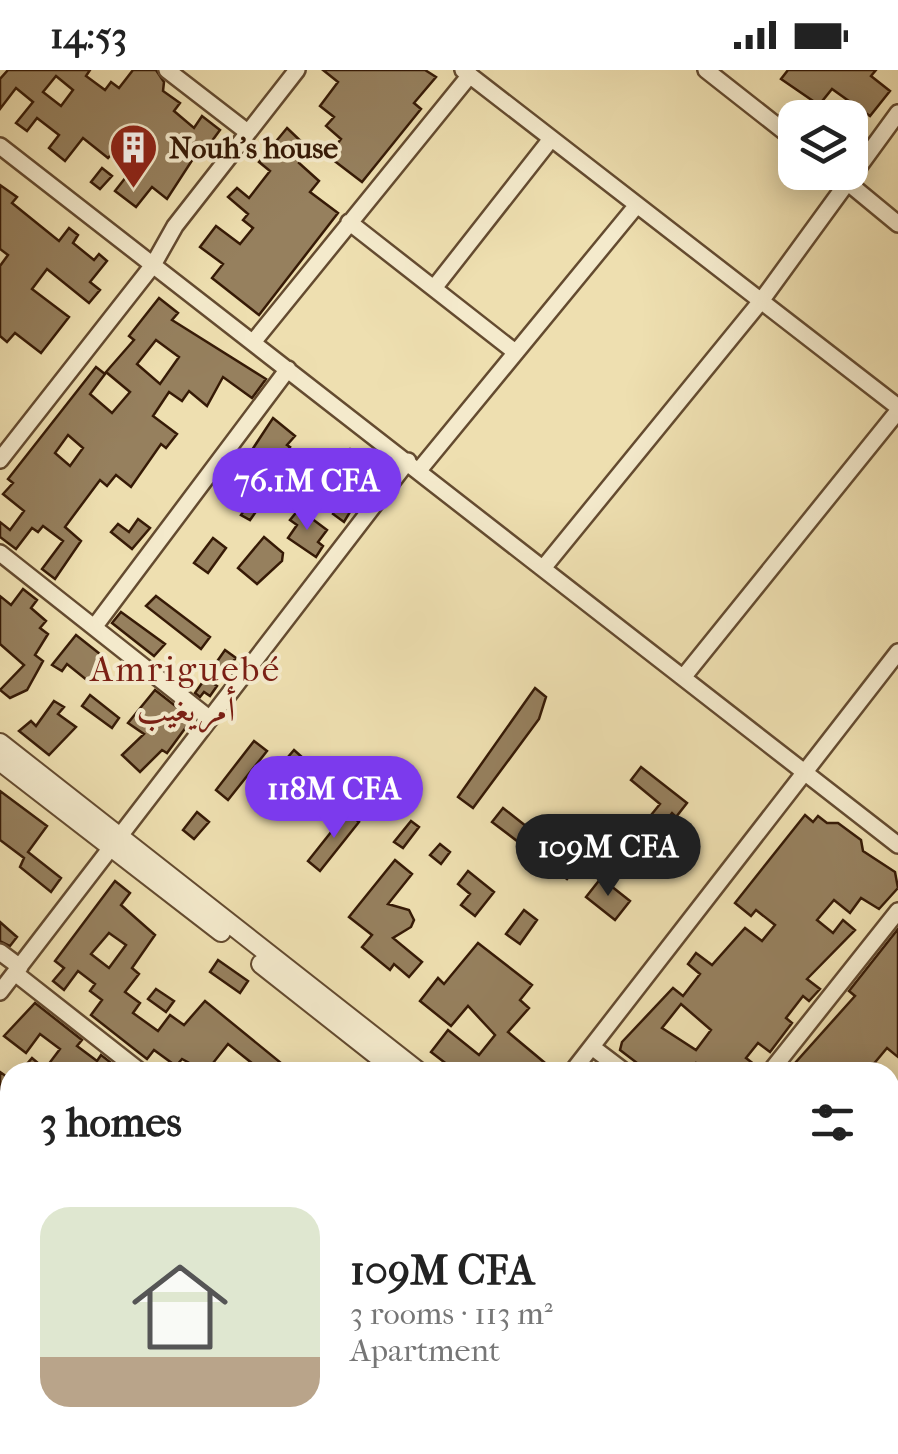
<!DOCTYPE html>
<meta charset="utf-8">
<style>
:root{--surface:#fff;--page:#f2f2f2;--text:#222;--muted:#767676;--accent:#7c3aed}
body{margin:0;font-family:"IM FELL French Canon",Amiri,serif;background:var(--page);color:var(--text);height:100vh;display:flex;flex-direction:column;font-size:38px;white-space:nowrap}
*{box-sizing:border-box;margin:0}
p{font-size:32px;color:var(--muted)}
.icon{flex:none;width:55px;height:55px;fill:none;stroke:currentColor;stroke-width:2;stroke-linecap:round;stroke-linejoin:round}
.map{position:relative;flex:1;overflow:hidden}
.details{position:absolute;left:0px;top:992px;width:900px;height:392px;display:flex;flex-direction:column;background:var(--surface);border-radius:30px 30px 0 0;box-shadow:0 5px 25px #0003}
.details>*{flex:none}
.tools{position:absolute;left:778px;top:30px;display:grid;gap:20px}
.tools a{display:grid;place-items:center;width:90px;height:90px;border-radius:20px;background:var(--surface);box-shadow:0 5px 25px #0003;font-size:50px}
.price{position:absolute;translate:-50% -85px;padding:0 22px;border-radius:35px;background:var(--accent);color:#fff;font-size:32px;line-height:65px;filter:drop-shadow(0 2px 5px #0008)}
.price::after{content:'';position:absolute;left:50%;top:60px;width:30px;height:22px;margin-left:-15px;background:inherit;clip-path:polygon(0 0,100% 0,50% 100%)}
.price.selected{background:#222;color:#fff}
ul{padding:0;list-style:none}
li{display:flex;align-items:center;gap:30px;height:250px;padding:0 40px}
li span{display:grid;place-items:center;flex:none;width:280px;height:200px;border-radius:30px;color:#555}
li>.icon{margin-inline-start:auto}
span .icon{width:120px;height:120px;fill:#fffc;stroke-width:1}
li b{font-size:42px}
h2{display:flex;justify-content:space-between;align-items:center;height:120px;padding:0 40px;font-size:42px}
.status{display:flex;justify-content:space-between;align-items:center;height:70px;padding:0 50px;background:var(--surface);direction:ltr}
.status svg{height:28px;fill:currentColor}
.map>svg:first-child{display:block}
.building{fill:#96805e;stroke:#361a06;stroke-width:2.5;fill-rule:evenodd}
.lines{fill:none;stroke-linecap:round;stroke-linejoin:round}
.minor-casing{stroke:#644b30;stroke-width:20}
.tertiary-casing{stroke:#644b30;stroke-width:22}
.minor{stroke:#f4eacc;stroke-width:15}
.tertiary{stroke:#f4eacc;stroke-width:18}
.labels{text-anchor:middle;stroke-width:8;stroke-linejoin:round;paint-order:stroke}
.poi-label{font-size:30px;font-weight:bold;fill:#361a06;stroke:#f4eacc;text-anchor:start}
.quarter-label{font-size:35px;letter-spacing:2.5px;fill:#7a1f14;stroke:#f4eacc}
</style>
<div class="status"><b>14:53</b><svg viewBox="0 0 49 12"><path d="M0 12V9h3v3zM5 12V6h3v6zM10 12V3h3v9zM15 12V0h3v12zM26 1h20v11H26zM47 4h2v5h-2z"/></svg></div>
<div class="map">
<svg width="898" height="1384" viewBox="0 0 898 1384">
<rect width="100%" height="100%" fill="#eedfb0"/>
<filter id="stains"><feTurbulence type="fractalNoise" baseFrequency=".002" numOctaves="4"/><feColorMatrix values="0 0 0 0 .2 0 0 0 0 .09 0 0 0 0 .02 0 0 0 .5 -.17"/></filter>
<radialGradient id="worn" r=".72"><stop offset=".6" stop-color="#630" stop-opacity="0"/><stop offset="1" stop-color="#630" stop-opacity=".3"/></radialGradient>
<path class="building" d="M8,0H90L86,6L105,20L111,12L119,18L133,0H156L164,12L163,21L180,33L174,41L194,58L202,46L220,60L206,79L202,75L167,129L152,117L136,137L115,121L148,79L129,65L108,88L83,68L65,91L49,78L59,65L37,48L27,61L16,53L33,32L16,18L0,39V9ZM56,6L73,20L61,36L43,22Z
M323,0H425L436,7L414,33L421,39L362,112L328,86L341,69L326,56L334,47L320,36L338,12Z
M788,0H876L871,6L890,21L870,46L832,19L819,35L781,9Z
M287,58L309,79L299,93L319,111L310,122L338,143L259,245L212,208L223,194L200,177L216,156L240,174L253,158L243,150L248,144L228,127L237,118L249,128L270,101L259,92Z
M102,98L112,106L100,119L91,112Z
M0,115L17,127L12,133L59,171L69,158L78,165L73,173L94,190L99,184L107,191L90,212L100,220L89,233L47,199L32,219L69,247L41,283L15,263L7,272L0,266V196L8,185L0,179Z
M159,228L178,243L172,250L266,309L252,328L223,307L207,336L189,321L182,331L169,322L153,346L177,364L166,378L161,374L131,417L116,405L107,416L100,410L65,457L81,471L55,509L42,499L63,471L43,456L38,462L32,458L16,479L0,467V452L10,460L24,441L3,424L13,413L8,409L96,297L105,304L90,324L112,343L130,322L106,302L134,270L129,266ZM156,270L179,287L160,314L137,294ZM68,365L83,378L70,396L55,383Z
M273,348L295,366L287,375L290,377L271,400L260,391L251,402L234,390L240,381L248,386Z
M350,379L384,403L370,421L365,417L344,452L333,444L337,437L320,424L328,414L317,406L329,389L333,392Z
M256,423L265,429L250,450L241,445Z
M299,439L327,460L318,472L323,476L316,487L288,468L297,455L290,450Z
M138,449L150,458L132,479L111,462L118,454L129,462Z
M264,467L283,483L282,491L257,514L238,498Z
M213,468L226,478L208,503L194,493Z
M23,519L37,530L31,538L46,551L40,558L48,564L35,585L43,591L27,620L10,628L0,620L24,595L0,574V526L11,535Z
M156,526L210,567L201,579L146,536Z
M121,542L165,574L154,586L112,553Z
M76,565L105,588L88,611L67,594L62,601L52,595Z
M225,580L236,588L213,613L217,616L210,626L204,622L200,627L195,623Z
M535,618L546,627L539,649L473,738L458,727Z
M155,620L192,649L167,683L162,680L140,702L122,685L144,664L128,653Z
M90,625L119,648L112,658L82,636Z
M54,631L64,637L58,644L76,657L49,685L19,661L31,651L36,656Z
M254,671L267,681L228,730L216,720Z
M294,680L341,722L329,735L282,694Z
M641,697L687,733L676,747L672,743L642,780L660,795L652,805L622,781L660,734L631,710Z
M0,721L47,756L28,782L61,808L51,822L20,797L24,788L0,770Z
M503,738L560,783L591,749L605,760L567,809L492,752Z
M197,742L209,752L194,769L183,760Z
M347,742L359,752L320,801L308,791Z
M805,745L813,752L818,746L827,753H838L861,770L863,781L895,802L898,818L879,839L861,828L850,843L834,830L817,850L833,863L843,850L855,860L807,909L820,919L809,931L803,926L786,948L792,953L770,982L758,973L746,988L755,995L749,1002H727L720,997L708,1002L696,993L691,1000L683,994L675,1002H652L637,993L620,980L622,972L673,918L683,926L700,904L688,894L696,883L712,895L745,858L762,871L775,855L756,840L751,846L735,833ZM681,934L711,960L696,980L662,958Z
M411,751L419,757L403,778L394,772Z
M440,774L450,782L441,794L430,785Z
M395,790L412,804L388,834L409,840L414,850L411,857L393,868L422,892L409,907L394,894L390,900L362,877L372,865L349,847Z
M468,801L494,822L475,846L461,835L470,824L458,814Z
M601,808L630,831L615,850L586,827Z
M115,811L130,823L121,835L155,865L132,898L139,904L125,922L140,933L133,943L158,961L170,945L184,955L205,931L292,1002H246L253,994L228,974L206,1002L182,989L176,996L154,980L147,989L91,945L102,930L90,921L95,914L78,901L64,920L53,911L64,898L55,891ZM109,863L126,875L109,898L91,884Z
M524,840L537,850L520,874L506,864Z
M0,852L17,867L10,876L0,871Z
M898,859V987L887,978L867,1002H787L855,926L849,921Z
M478,873L532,915L520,930L529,938L508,962L545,993L537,1002H457L431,982L448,960L479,985L495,965L468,936L451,956L420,931L438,908L444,914Z
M218,890L248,911L240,923L210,902Z
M156,919L174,931L166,942L148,929Z
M35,933L82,970L77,976L97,991L101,985L119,999L116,1002H20L32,988L45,999L60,979L40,964L26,983L4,966Z
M0,1002L10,1009V1043L3,1051L10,1057V1091L0,1083Z
M0,1195L10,1202V1302L0,1294Z"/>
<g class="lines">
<defs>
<path id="minor" d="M167,0L246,61
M463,0L898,337
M706,0L795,70
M0,76L898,775
M835,102L898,154
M349,152L515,282
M434,218L551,69
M254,271L470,5
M0,390L153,195L175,156L297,0
M420,399L637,135
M0,483L210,649
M544,497L761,231L898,43
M95,556L288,299
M685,605L898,341
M0,882L20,897
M15,903L141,1002
M0,922L408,391
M592,977L625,1002
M572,1002L898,582
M770,1002L898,841
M0,1115L10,1123
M890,1141L898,1131
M890,1210L898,1216
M0,1311L10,1319
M83,1375L95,1384
M336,1375L348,1384
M621,1375L633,1384
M272,1384L280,1375
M712,1384L719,1375"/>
<path id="tertiary" d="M0,673L419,1002
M0,691L221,862
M261,894L398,1002
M890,1374L898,1381
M862,1375L874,1384"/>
</defs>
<use href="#minor" class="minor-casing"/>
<use href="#tertiary" class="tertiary-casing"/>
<use href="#minor" class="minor"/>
<use href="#tertiary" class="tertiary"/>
</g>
<defs>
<symbol id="building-pin" viewBox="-11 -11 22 30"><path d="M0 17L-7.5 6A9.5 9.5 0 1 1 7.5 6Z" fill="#8f2418" stroke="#f4eacc"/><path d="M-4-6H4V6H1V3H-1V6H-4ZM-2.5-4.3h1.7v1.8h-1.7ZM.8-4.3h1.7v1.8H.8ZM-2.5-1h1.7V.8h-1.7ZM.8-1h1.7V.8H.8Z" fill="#fff"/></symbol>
</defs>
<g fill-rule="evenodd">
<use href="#building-pin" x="106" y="50" width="55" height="75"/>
</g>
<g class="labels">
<g class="poi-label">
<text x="169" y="88">Nouh's house</text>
</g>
<g class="quarter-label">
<text x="186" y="611">Amriguebé<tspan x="186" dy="40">أمريغيب</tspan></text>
</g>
</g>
<rect width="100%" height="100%" filter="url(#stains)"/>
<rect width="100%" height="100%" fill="url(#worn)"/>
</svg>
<div class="tools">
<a><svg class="icon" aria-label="layers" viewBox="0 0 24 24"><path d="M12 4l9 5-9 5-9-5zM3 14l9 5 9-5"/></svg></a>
</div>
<b class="price" style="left:307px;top:463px">76.1M CFA</b>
<b class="price" style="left:334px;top:771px">118M CFA</b>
<b class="price selected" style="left:608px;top:829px">109M CFA</b>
<section class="details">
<h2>3 homes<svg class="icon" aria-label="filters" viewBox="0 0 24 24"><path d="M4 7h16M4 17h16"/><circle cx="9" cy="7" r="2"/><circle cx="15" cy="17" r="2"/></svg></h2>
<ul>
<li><span style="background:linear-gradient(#dfe7d0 75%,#b9a48a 0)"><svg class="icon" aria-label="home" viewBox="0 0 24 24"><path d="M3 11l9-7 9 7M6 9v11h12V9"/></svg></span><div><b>109M CFA</b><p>3 rooms · 113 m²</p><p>Apartment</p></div></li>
</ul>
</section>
</div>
